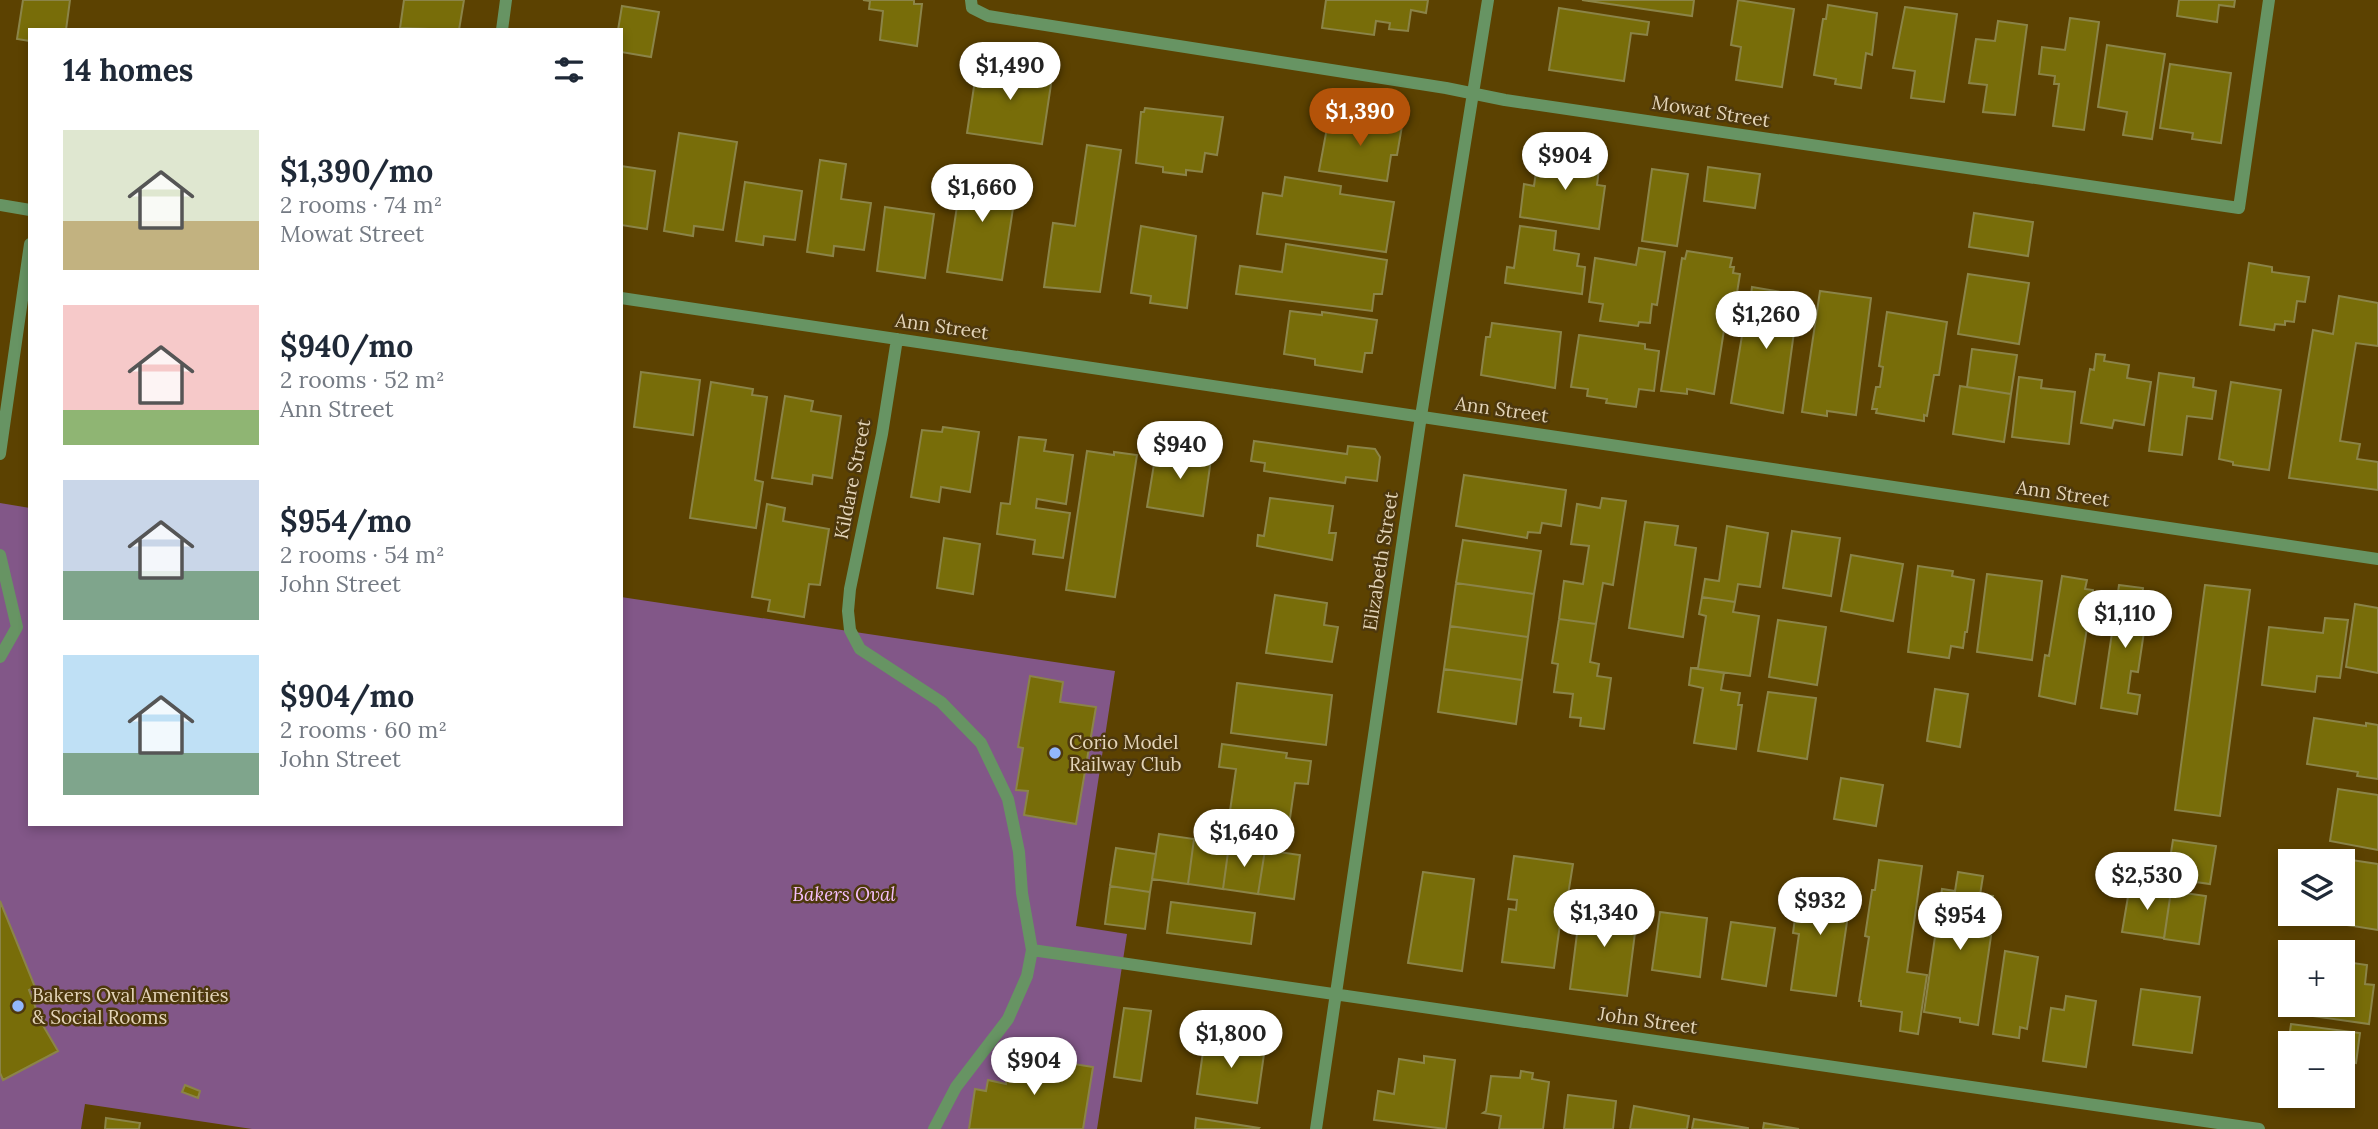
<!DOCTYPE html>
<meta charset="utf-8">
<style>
:root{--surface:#fff;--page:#f2f2f3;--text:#1f2937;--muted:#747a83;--accent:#b45309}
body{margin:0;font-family:Lora,serif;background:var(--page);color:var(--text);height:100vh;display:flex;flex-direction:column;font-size:26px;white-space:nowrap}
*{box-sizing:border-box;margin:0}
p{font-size:23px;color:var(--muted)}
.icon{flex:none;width:38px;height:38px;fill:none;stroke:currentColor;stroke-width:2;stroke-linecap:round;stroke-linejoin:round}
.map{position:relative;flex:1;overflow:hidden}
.sheet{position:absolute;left:28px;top:28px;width:595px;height:798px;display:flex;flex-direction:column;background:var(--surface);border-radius:0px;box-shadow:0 4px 10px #0003}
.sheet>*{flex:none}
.buttons{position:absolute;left:2278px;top:849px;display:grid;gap:14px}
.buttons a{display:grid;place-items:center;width:77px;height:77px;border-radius:0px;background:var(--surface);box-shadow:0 4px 10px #0003;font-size:35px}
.price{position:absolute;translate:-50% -60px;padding:0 16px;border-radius:24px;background:#fff;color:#222;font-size:23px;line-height:46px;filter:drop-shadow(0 2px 4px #0008)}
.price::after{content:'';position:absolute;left:50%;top:42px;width:21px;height:16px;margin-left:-10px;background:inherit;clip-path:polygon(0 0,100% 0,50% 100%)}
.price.current{background:var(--accent);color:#fff}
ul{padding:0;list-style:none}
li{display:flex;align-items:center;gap:21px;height:175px;padding:0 35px}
li span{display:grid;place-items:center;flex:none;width:196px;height:140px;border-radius:0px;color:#555}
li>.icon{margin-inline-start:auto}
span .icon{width:84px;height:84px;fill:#fffc;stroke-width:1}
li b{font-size:30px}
h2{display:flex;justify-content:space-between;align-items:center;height:84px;padding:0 35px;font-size:30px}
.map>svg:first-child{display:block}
.green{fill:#825788}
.building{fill:#786d09;stroke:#8b8448;stroke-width:2}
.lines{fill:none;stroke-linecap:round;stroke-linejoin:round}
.minor{stroke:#679463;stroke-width:12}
.poi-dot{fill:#92b7fd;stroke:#4d380d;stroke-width:2.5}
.labels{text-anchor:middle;stroke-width:5;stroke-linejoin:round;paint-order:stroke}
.street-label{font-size:19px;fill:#e3d4b8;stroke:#4d380d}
.poi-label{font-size:19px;fill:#e3d4b8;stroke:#4d380d;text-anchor:start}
.park-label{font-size:19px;font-style:italic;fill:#f4bffb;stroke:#4d380d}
</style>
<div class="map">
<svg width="2378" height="1129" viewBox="0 0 2378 1129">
<rect width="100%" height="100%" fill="#5c4201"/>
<path class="green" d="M0,503L30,508V824H621V597L1115,671L1076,926L1127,934L1097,1129H252L85,1104L81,1129H0Z"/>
<path class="building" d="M23,0H70L66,30H30V41L17,39Z
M404,0H464L459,30L400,28Z
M863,0H914V4H922L917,46L880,40L883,11L869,9L870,1Z
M1326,0H1428L1426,13L1411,10L1408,31L1389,29L1390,23L1376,21L1374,35L1322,28Z
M1582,0H1694L1692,16Z
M1738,0L1794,9L1782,87L1736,80L1741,47L1731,45Z
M2179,0H2235L2234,7L2219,5L2217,22L2177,16Z
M1828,5L1877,13L1872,55L1866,53L1861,88L1835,84L1836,79L1814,75L1823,19H1826Z
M622,6L659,12L651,57L621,52V30H618Z
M1905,7L1957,14L1944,102L1911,98L1915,71L1893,68Z
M1559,8L1649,22L1647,35L1631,33L1624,81L1549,70Z
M2070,18L2099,22L2084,130L2053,126L2059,84H2054L2055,76L2039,74L2042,47L2065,50Z
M1998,21L2027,25L2015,115L1983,112L1987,85L1969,83L1976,39L1995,41Z
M2107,45L2165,54L2152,139L2123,135L2127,112L2098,107Z
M978,60L1053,71L1042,144L967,133Z
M2170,64L2231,73L2221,143L2192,139L2193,133L2160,128Z
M1145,108L1223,117L1217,155L1205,153L1202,172L1186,170V175L1163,172V167L1136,163L1141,112H1144Z
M1329,117L1402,126L1397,155H1391L1387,181L1319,171Z
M679,133L737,142L723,230L694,226L693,236L664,231Z
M1087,145L1121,150L1100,292L1044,287L1053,223L1075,226Z
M1539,151L1600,161L1597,185L1605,186L1599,229L1520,217L1524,184L1534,186Z
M820,160L846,164L841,199L871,203L864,250L834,246L833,256L807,252Z
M621,166L655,171L647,229L621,225Z
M963,167L1018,176L1002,280L947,272Z
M1708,167L1760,174L1755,208L1704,201Z
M1652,169L1688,174L1677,246L1642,241Z
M1285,177L1341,186L1340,194L1394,202L1386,252L1257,234L1263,193L1282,196Z
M745,182L802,191L795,240L764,236L763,245L736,241Z
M885,207L934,214L925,278L877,271Z
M1974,213L2033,222L2028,256L1969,247Z
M1141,226L1196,236L1187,308L1150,303L1151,296L1131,293Z
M1520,226L1556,231L1554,250L1579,254L1577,266L1585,267L1582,294L1505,283L1507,267L1514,268Z
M1286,244L1387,260L1382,294H1374L1372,311L1236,294L1240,266L1282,272Z
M1639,248L1665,252L1657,305L1652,304L1650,323L1639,322L1638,326L1600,321L1603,304L1589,302L1595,258L1636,265Z
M1687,251L1732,258L1730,267H1734L1733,273L1740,274L1736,299L1729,298L1714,394L1687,389V394L1661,391L1682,258L1685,259Z
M2249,263L2272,267V272L2309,277L2305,302L2297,301L2294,322L2285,321V325L2275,324L2274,330L2240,325Z
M1968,274L2029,283L2019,344L1958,334Z
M1752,287L1799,295L1783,413L1731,403L1745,317H1748Z
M1820,291L1871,298L1856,415L1827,411V416L1802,412Z
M2339,296L2378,303V346L2356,343L2340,441L2360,444L2357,459L2378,462V490L2289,478L2313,330L2333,334Z
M1290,311L1322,315V312L1377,320L1372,353H1365L1362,372L1315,365V359L1284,354Z
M1887,312L1947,322L1939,375H1934L1927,416L1924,415V421L1876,413L1877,409H1872L1876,387H1880L1883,367L1879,366Z
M1492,323L1561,332L1555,388L1481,375L1486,337H1490Z
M1579,335L1645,344V349L1659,351L1654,391L1639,389L1636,407L1606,403L1607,399L1587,396L1588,389L1571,387Z
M1972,349L2017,355L2011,394L1967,387Z
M2096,354L2105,355L2104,361L2129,365L2127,378L2151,382L2144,425L2114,420L2112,428L2081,423L2090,369L2094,370Z
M641,372L700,380L693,435L634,427Z
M2159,373L2194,378L2193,387L2216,391L2212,419L2187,416L2182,455L2149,451Z
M2019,377L2042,380L2041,388L2075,392L2069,444L2012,437Z
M711,382L753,389L752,395L767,397L755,480L763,482L756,528L690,518Z
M2231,382L2281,390L2269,470L2233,465V462L2219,459Z
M1960,386L2011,394L2004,442L1953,434Z
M785,396L813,401L811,411L841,416L832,478L813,475L812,484L772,478Z
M943,427L979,432L970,492L941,487L939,502L911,497L922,430L942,432Z
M1019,437L1046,440L1044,451L1073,455L1066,504L1037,499L1036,508L1070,513L1063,558L1033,554L1035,540L997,534L1001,503L1010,504Z
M1254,441L1347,454L1348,446L1375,449L1380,457L1377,481L1346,477L1345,483L1264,471L1265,463L1251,461Z
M1176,447L1212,452L1203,516L1147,507L1156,452L1175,455Z
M1087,451L1114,455V452L1137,455L1115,597L1066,590Z
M1464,475L1566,490L1561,526L1542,523L1540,533L1528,532L1527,538L1456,526Z
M1270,498L1333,506L1329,533H1336L1332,560L1257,546L1258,535L1264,536Z
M1602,498L1626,501L1613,585L1603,583L1596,624L1559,619L1564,581L1583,584L1589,546L1571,544L1577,504L1600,508Z
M767,504L785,508L783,521L829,529L820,585L809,584L804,617L768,611L770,600L752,597Z
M1645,522L1678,526L1675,545L1696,548L1683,637L1629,628Z
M1727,526L1768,533L1760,587L1738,584L1735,602L1702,597L1705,579L1719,581Z
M1792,531L1840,538L1831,596L1783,588Z
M944,538L980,544L973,594L937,588Z
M1463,540L1541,551L1534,594L1456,583Z
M1851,555L1903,564L1893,621L1841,611Z
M1918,566L1953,571L1952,576L1974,580L1967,632H1965L1963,648L1951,646L1949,658L1908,652Z
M1987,574L2042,581L2032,660L1977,652Z
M2062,576L2087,580L2085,589L2093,590L2075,704L2039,696L2045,655L2049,656Z
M1456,583L1534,594L1528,637L1450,626Z
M2119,585L2143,588L2142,597L2149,598L2138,672L2131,671L2128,693L2140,695L2137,714L2101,708Z
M2205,585L2250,590L2220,816L2175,810Z
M1275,595L1327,603L1324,625L1338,627L1332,662L1266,653Z
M1702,597L1735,602L1733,612L1759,616L1750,676L1691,668H1698L1706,616L1699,614Z
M2355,604L2378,608V673L2346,667Z
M2325,618L2348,620L2340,678L2317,676L2315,692L2262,685L2269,627L2323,633Z
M1559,619L1596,624L1590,662L1599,664L1597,676L1611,678L1604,729L1580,726L1581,718L1570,717L1573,694L1554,692L1558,664L1552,663Z
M1778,620L1826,627L1817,685L1769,677Z
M1450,626L1528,637L1522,680L1444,669Z
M1691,668L1724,673L1721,690L1740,693L1738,705H1742L1736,749L1694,743L1703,688L1689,685Z
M1444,669L1522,680L1516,724L1438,712Z
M1030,676L1063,682L1060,702L1096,707L1076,824L1024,815L1028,791L1016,790L1023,748L1018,747Z
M1237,683L1332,695L1326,745L1231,733Z
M1935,689L1968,694L1960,747L1927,741Z
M1768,692L1816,698L1807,759L1758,751Z
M2314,718L2366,726V723L2378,725V779L2357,776L2358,772L2307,764Z
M1222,744L1287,753L1286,758L1311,761L1308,784L1295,783L1290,818L1261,814L1260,822L1229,818L1236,769L1219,767Z
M1841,778L1883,785L1876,826L1834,819Z
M2338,789L2378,795V850L2330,841Z
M1159,834L1194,839L1188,884L1152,879Z
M1194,839L1229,845L1223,889L1188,884Z
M2173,840L2216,846L2210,884L2167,878Z
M1229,845L1265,850L1258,894L1223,889Z
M1116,848L1156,854L1150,892L1110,886Z
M1265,850L1300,855L1294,899L1258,894Z
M1514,856L1573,864L1568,895H1566L1561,917L1554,968L1502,962L1509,909L1516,910L1517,900L1508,899Z
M2338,858L2378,864V930L2328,922L2330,914H2343V861H2337Z
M1879,860L1922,866L1907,972L1927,975L1918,1034L1900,1031L1902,1012L1861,1006V1001H1859L1869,937L1865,936L1872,890H1875Z
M1423,872L1474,879L1462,971L1408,963Z
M1958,872L1983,876L1980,895L1993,896L1987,935L1991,936L1978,1025L1960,1022V1018L1924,1012L1942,889L1955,891Z
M1800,881L1852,888L1836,996L1791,990L1799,934L1793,933Z
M2130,885L2171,891L2164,938L2122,932Z
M1110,886L1150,892L1145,929L1105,924Z
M2171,891L2206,896L2199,944L2164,939Z
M0,901L35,987L29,990L41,1022L58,1051L3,1080L0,1073Z
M1171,902L1255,913L1251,944L1167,933Z
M1581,902L1638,909L1627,996L1570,989Z
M1660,912L1707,918L1700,977L1652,970Z
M1731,922L1775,928L1766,986L1722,979Z
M2005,951L2038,957L2027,1029L2020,1027L2019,1038L1993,1034Z
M2343,954L2347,955L2346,962L2367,965L2365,984L2374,985L2369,1024L2312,1016V1013L2300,1011L2301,1004H2343Z
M2141,989L2200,997L2192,1053L2133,1045Z
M2066,996L2096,1001L2086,1067L2043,1061L2051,1008L2064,1010Z
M1124,1008L1151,1011L1141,1081L1114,1077Z
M2291,1024L2360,1033L2356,1063L2343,1061V1043H2291V1089L2282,1088Z
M1205,1038L1265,1047L1257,1103L1197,1094Z
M1011,1054L1093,1067L1083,1129H969L975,1089L986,1091L988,1080L1006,1084Z
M1424,1056L1455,1060L1446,1129L1374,1120L1378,1091L1394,1094L1399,1059L1424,1063Z
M1521,1071L1533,1073L1532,1079L1549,1082L1543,1129H1499L1501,1116L1483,1113L1486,1111L1491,1076L1520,1078Z
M185,1085L200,1091L198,1098L182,1092Z
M1568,1095L1616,1101L1613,1129H1564Z
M1634,1106L1689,1116L1687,1129H1630Z
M106,1118L140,1123L139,1129H105Z
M1196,1118L1259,1128L1258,1129H1195Z
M1694,1119L1748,1128V1129H1692Z
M1764,1123L1799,1129H1763Z"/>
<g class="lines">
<path class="minor" d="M971,0L972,8L988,16L1446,88L1505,100L2239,208L2269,0
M502,30L506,0
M0,205L30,210
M621,298L2378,559
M897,339L882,434L850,589L848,611L850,630L860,649L941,702L981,743L1008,799L1019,852L1022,893L1032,950L1027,976L1008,1019L956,1087L934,1129
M0,454L30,244
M0,555L17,627L0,657
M1032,950L2259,1129
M1316,1129L1421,416L1488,0"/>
</g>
<g class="poi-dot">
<circle cx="1055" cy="753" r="7"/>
<circle cx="18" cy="1006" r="7"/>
</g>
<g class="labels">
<g class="street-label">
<text transform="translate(1711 111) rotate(9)" y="7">Mowat Street</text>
<text transform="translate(942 326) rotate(8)" y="7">Ann Street</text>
<text transform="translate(1502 409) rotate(8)" y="7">Ann Street</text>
<text transform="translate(852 479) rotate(-79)" y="7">Kildare Street</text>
<text transform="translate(2063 493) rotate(8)" y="7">Ann Street</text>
<text transform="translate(1380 561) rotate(-81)" y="7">Elizabeth Street</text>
<text transform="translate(1648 1020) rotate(8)" y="7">John Street</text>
</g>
<g class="poi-label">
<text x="1069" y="749">Corio Model<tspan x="1069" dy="22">Railway Club</tspan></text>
<text x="32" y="1002">Bakers Oval Amenities<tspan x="32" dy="22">&amp; Social Rooms</tspan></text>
</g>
<g class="park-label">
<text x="844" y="901">Bakers Oval</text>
</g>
</g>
</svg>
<div class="buttons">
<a><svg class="icon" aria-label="layers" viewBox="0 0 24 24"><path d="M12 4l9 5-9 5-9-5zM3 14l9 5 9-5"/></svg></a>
<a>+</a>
<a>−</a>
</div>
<b class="price" style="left:1010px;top:102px">$1,490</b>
<b class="price current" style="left:1360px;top:148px">$1,390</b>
<b class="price" style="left:1565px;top:192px">$904</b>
<b class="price" style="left:982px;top:224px">$1,660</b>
<b class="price" style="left:1766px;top:351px">$1,260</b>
<b class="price" style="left:1180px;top:481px">$940</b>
<b class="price" style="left:2125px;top:650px">$1,110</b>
<b class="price" style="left:1244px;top:869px">$1,640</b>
<b class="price" style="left:2147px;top:912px">$2,530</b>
<b class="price" style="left:1820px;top:937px">$932</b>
<b class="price" style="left:1604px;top:949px">$1,340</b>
<b class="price" style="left:1960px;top:952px">$954</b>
<b class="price" style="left:1231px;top:1070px">$1,800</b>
<b class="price" style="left:1034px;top:1097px">$904</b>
<section class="sheet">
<h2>14 homes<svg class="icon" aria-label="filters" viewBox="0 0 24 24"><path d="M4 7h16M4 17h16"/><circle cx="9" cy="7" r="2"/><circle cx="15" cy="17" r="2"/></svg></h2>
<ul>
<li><span style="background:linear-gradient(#dfe7d0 65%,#c2b280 0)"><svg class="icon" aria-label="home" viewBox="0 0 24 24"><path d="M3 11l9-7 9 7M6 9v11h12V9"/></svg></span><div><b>$1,390/mo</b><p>2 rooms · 74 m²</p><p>Mowat Street</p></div></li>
<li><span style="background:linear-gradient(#f6c9c9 75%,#8fb573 0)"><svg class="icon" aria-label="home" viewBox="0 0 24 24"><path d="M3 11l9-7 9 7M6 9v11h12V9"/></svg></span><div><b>$940/mo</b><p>2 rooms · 52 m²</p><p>Ann Street</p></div></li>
<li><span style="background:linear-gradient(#c9d6e8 65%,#7fa58c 0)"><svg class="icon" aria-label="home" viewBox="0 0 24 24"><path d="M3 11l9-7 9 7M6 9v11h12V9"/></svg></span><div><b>$954/mo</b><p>2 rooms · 54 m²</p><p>John Street</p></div></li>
<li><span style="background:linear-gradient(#bfe0f5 70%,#7fa58c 0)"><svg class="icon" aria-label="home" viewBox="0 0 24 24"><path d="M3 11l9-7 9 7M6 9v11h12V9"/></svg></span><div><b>$904/mo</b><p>2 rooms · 60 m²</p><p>John Street</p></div></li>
</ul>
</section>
</div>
